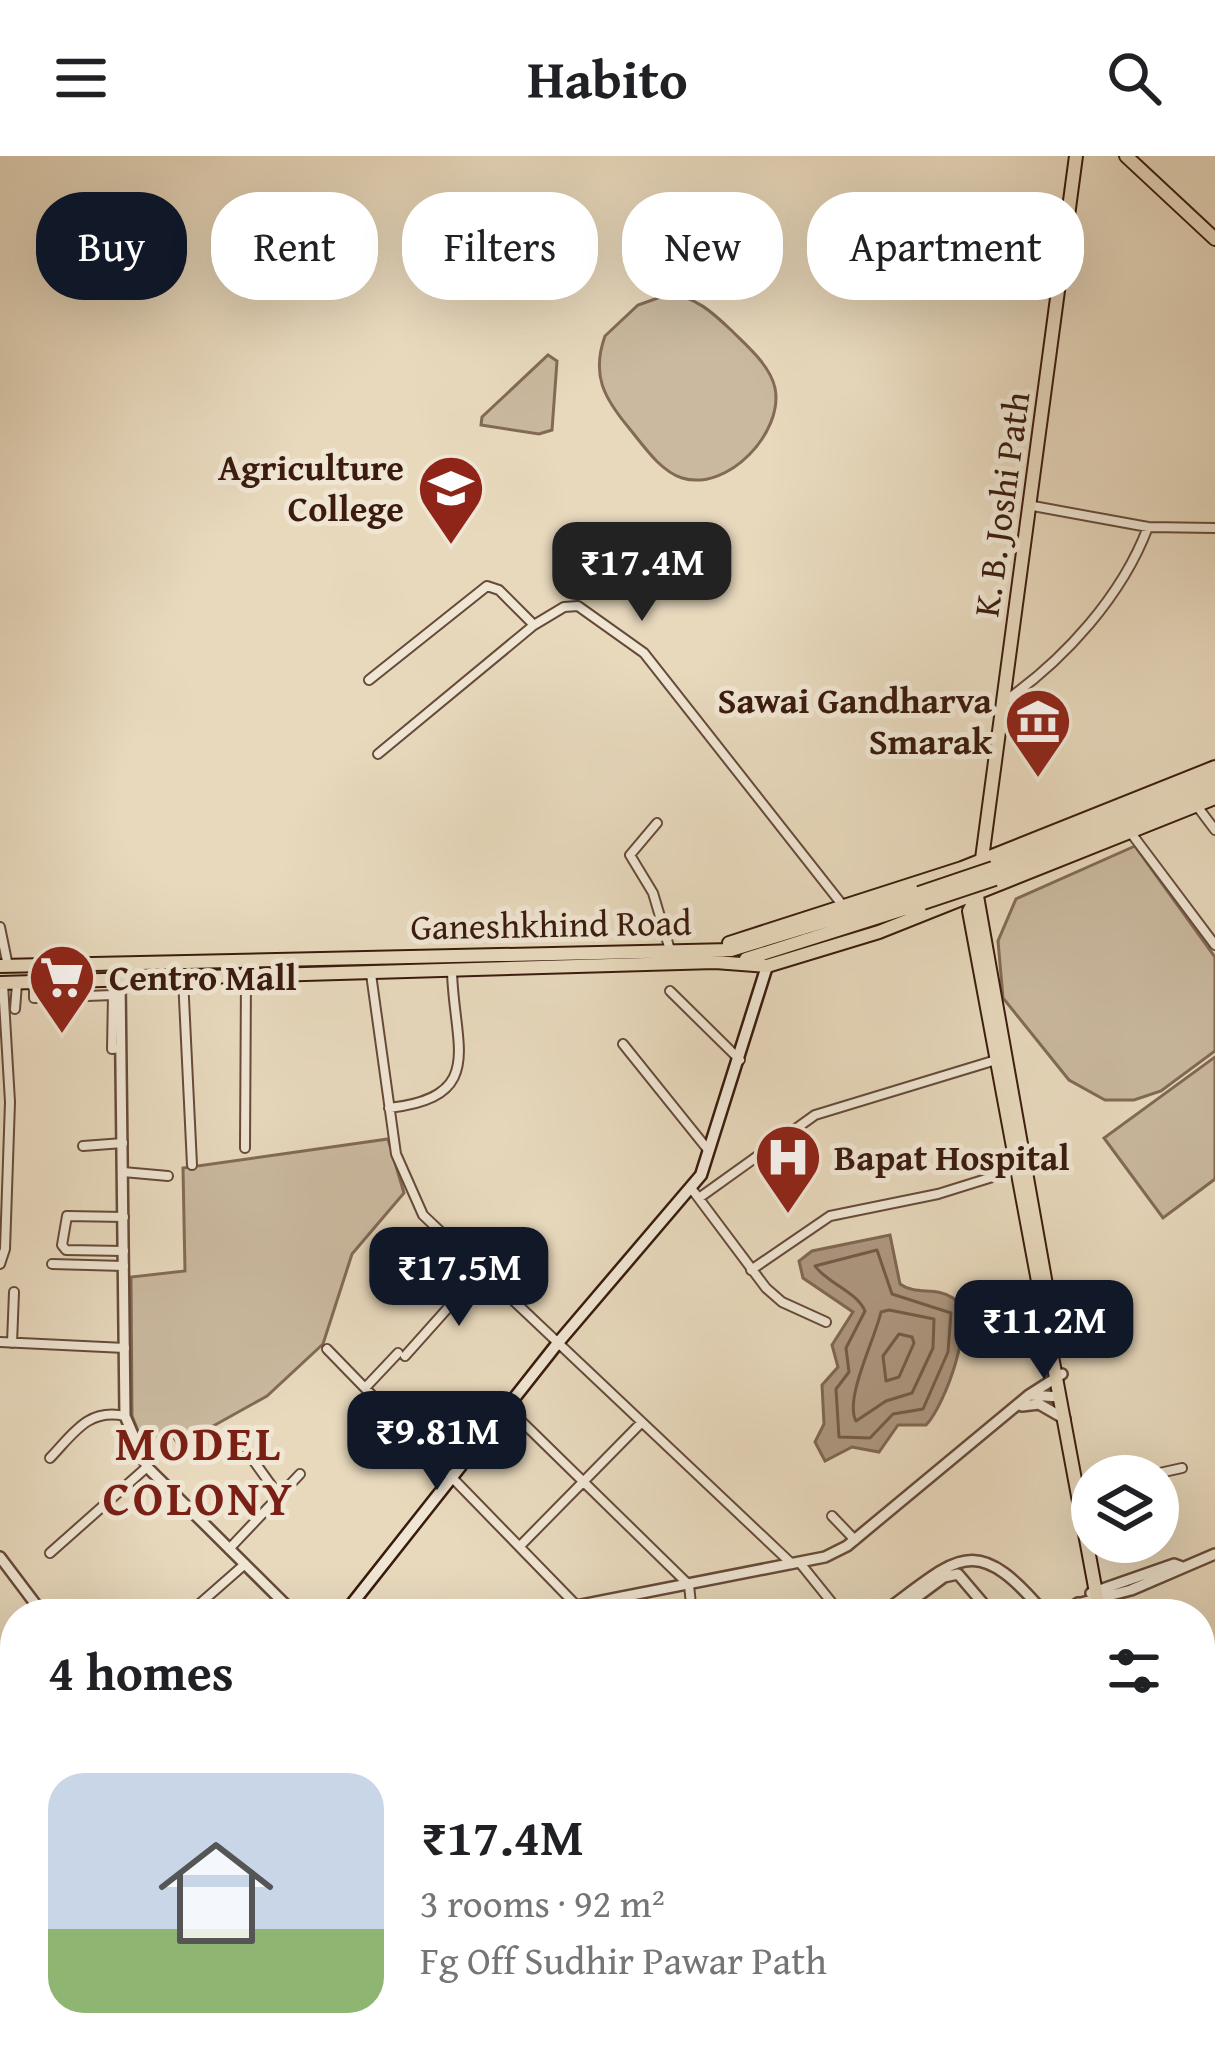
<!DOCTYPE html>
<meta charset="utf-8">
<style>
:root{--surface:#fff;--page:#f2f2f2;--text:#202124;--muted:#757577;--line:#e0e0e0;--accent:#111827}
body{margin:0;font-family:"Gentium Book Plus",serif;background:var(--page);color:var(--text);height:100vh;display:flex;flex-direction:column;font-size:45px;white-space:nowrap}
*{box-sizing:border-box;margin:0}
p{font-size:39px;color:var(--muted)}
.icon{flex:none;width:66px;height:66px;fill:none;stroke:currentColor;stroke-width:2;stroke-linecap:round;stroke-linejoin:round}
.map{position:relative;flex:1;overflow:hidden}
.sheet{position:absolute;left:0px;top:1443px;width:1215px;height:471px;display:flex;flex-direction:column;background:var(--surface);border-radius:48px 48px 0 0;box-shadow:0 12px 48px #0002}
.sheet>*{flex:none}
.hud{position:absolute;left:36px;top:36px;width:1143px;height:108px;display:flex;gap:24px}
.buttons{position:absolute;left:1071px;top:1299px;display:grid;gap:24px}
.buttons a{display:grid;place-items:center;width:108px;height:108px;border-radius:50%;background:var(--surface);box-shadow:0 12px 48px #0002;font-size:60px}
.price{position:absolute;translate:-50% -102px;padding:0 27px;border-radius:24px;background:var(--accent);color:#fff;font-size:39px;line-height:78px;filter:drop-shadow(0 3px 6px #0008)}
.price::after{content:'';position:absolute;left:50%;top:72px;width:36px;height:27px;margin-left:-18px;background:inherit;clip-path:polygon(0 0,100% 0,50% 100%)}
.price.on{background:#222;color:#fff}
ul{padding:0;list-style:none}
li{display:flex;align-items:center;gap:36px;height:300px;padding:0 48px}
li+li{border-top:3px solid var(--line)}
li span{display:grid;place-items:center;flex:none;width:336px;height:240px;border-radius:36px;color:#555}
li>.icon{margin-inline-start:auto}
span .icon{width:144px;height:144px;fill:#fffc;stroke-width:1}
li b{font-size:51px}
h2{display:flex;justify-content:space-between;align-items:center;height:144px;padding:0 48px;font-size:51px}
.chip{padding:0 42px;border-radius:48px;background:var(--surface);box-shadow:0 12px 48px #0002;font-size:42px;line-height:108px}
.chip.on{background:var(--accent);color:#fff}
header{display:flex;justify-content:space-between;align-items:center;height:156px;padding:0 48px;background:var(--surface);font-size:54px;font-weight:600}
.map>svg:first-child{display:block}
.green{fill:#cab99f;stroke:#826a56;stroke-width:3}
.water{fill:#ad9881;stroke:#7f6653;stroke-width:3}
.lines{fill:none;stroke-linecap:round;stroke-linejoin:round}
.shore{stroke:#745a47;stroke-width:3}
.minor-casing{stroke:#664a39;stroke-width:12}
.tertiary-casing{stroke:#664a39;stroke-width:14}
.secondary-casing{stroke:#3a1b0d;stroke-width:15}
.primary-casing{stroke:#3a1b0d;stroke-width:16}
.minor{stroke:#f0e6d4;stroke-width:8}
.tertiary{stroke:#f0e6d4;stroke-width:9}
.secondary{stroke:#f0e6d4;stroke-width:10}
.primary{stroke:#e8d9bd;stroke-width:12}
.primary-bridge-casing{stroke:#3a1b0d;stroke-width:16;stroke-linecap:butt}
.primary-bridge{stroke:#e8d9bd;stroke-width:12}
.labels{text-anchor:middle;stroke-width:10;stroke-linejoin:round;paint-order:stroke}
.poi-label{font-size:36px;font-weight:bold;fill:#3a1b0d;stroke:#f0e6d4;text-anchor:end}
.street-label{font-size:36px;fill:#3a1b0d;stroke:#f0e6d4}
.district-label{font-size:48px;font-weight:bold;letter-spacing:3px;fill:#7a1f14;stroke:#f0e6d4}
</style>
<header><svg class="icon" aria-label="menu" viewBox="0 0 24 24"><path d="M4 6h16M4 12h16M4 18h16"/></svg>Habito<svg class="icon" aria-label="search" viewBox="0 0 24 24"><circle cx="10" cy="10" r="6"/><path d="M15 15l6 6"/></svg></header>
<div class="map">
<svg width="1215" height="1912" viewBox="0 0 1215 1912">
<rect width="100%" height="100%" fill="#e8d9bd"/>
<filter id="stains"><feTurbulence type="fractalNoise" baseFrequency=".00167" numOctaves="4"/><feColorMatrix values="0 0 0 0 .2 0 0 0 0 .09 0 0 0 0 .02 0 0 0 .5 -.17"/></filter>
<radialGradient id="worn" r=".72"><stop offset=".6" stop-color="#630" stop-opacity="0"/><stop offset="1" stop-color="#630" stop-opacity=".3"/></radialGradient>
<path class="green" d="M669,138C696,141 712,156 731,174C747,190 770,209 775,232C784,276 728,336 682,322C660,315 643,289 629,272C604,242 591,219 605,180L638,149Z
M548,199L557,205L552,274L539,278L481,269L482,261Z
M1135,690L1215,801V895L1161,935L1134,944H1105L1069,924L1003,842L998,785L1016,743Z
M1215,901V1023L1163,1062L1104,982Z
M388,983L404,1037L352,1098L323,1188L267,1240L179,1289L172,1279L146,1295L132,1260L131,1121L185,1115L183,1012Z
M1200,1803L1215,1842V1912H1157L1151,1899H1200Z"/>
<path class="water" d="M890,1079L900,1128C916,1140 936,1130 953,1142C979,1160 944,1251 926,1269H898L879,1296L852,1291L825,1305L815,1286L824,1268L822,1229L838,1211L832,1189L853,1156L803,1122L799,1105L812,1095Z"/>
<g class="lines">
<path class="shore" d="M877,1094L892,1138L951,1157L948,1196L923,1253L893,1258L870,1282L839,1281L836,1233L849,1216L846,1192L865,1155C856,1135 827,1127 815,1110Z
M889,1154L934,1163L933,1192L912,1237L886,1245L856,1265C844,1243 875,1183 881,1156Z
M899,1178L912,1181L914,1187L899,1221L886,1225L883,1200Z"/>
<defs>
<path id="minor" d="M1033,350L1148,371L1215,372
M369,524L487,430L499,434L534,469L564,451L578,450L644,497L844,751
M1005,545C1065,503 1122,440 1148,371
M378,598L534,469
M1197,650L1215,674
M657,667L630,699L653,737L670,794
M1131,677L1215,789
M0,771L8,810
M371,818L396,998L423,1059L792,1408
M183,822L192,1009
M34,826V842L113,839L112,893L121,892
M670,835L740,904
M15,853L17,828
M623,888L709,995
M389,952C487,941 454,890 452,816
M83,990L123,987
M245,992L246,821
M123,1016L168,1020
M691,1032L766,1132L782,1146L826,1166
M699,1042L815,959L996,904
M124,1061L67,1060L62,1089L66,1094L124,1095
M0,1108L5,1093L10,946L3,828
M52,1108L124,1110
M751,1114L830,1060L938,1038L1015,1014
M0,1186L125,1192
M12,1187L14,1136
M327,1193L577,1450
M1057,1193L1097,1179L1112,1160
M405,1200L480,1116
M365,1232L398,1197
M508,1252L689,1429L692,1458
M248,1297L279,1340
M50,1302C74,1277 88,1252 125,1260
M1146,1320L1182,1312
M1087,1336L1092,1335
M832,1360L855,1384
M520,1390L641,1267
M229,1393L300,1318
M50,1397L147,1311
M800,1407L841,1458
M200,1448L210,1458
M188,1458L245,1408
M0,1519L15,1531
M1200,1647L1215,1641
M0,1672L15,1652
M0,1791L15,1804
M0,1885L15,1898
M16,1899L30,1912
M384,1899L395,1912
M451,1899L456,1912
M612,1899L613,1912
M153,1902L156,1899
M226,1912L243,1899
M486,1912L538,1899"/>
<path id="tertiary" d="M120,824L125,1260L147,1311L295,1458
M1029,1239L1062,1218
M1022,1250L1039,1248L1065,1263
M0,1401L43,1458
M1091,1437L1174,1408L1182,1411
M1077,1448L1131,1434L1215,1398
M535,1458L825,1401L847,1390L1029,1239L1060,1241
M881,1458C958,1402 974,1373 1045,1458
M894,1458L944,1421L958,1418L992,1458
M1062,1458L1078,1447
M0,1590L15,1600
M1200,1760L1215,1752
M417,1912L436,1899"/>
<path id="secondary" d="M344,1458L557,1188L701,1019L767,810
M0,1786L15,1769"/>
<path id="primary" d="M1076,0L977,740L969,755L1100,1458
M1126,0L1215,83
M993,712L1215,621
M995,723L1215,632
M977,740L1048,1140
M729,787L962,712L1215,611
M746,803L923,747
M0,810L731,794L919,737
M0,827L715,806L767,810L879,776L1215,642
M1200,1765L1215,1797"/>
</defs>
<use href="#minor" class="minor-casing"/>
<use href="#tertiary" class="tertiary-casing"/>
<use href="#secondary" class="secondary-casing"/>
<use href="#primary" class="primary-casing"/>
<use href="#minor" class="minor"/>
<use href="#tertiary" class="tertiary"/>
<use href="#secondary" class="secondary"/>
<use href="#primary" class="primary"/>
<defs>
<path id="primary-bridge" d="M919,737L993,712
M923,747L995,723"/>
</defs>
<use href="#primary-bridge" class="primary-bridge-casing"/>
<use href="#primary-bridge" class="primary-bridge"/>
</g>
<defs>
<symbol id="university-pin" viewBox="-11 -11 22 30"><path d="M0 17L-7.5 6A9.5 9.5 0 1 1 7.5 6Z" fill="#8f2418" stroke="#f0e6d4"/><path d="M0-5L7-2L0 1L-7-2ZM-4 1L0 2.5L4 1V4Q0 6-4 4Z" fill="#fff"/></symbol>
<symbol id="museum-pin" viewBox="-11 -11 22 30"><path d="M0 17L-7.5 6A9.5 9.5 0 1 1 7.5 6Z" fill="#8f2418" stroke="#f0e6d4"/><path d="M0-6L6-3V-2H-6V-3ZM-5-1h2V3h-2ZM-1-1h2V3h-2ZM3-1h2V3H3ZM-6 4H6V6H-6Z" fill="#fff"/></symbol>
<symbol id="supermarket-pin" viewBox="-11 -11 22 30"><path d="M0 17L-7.5 6A9.5 9.5 0 1 1 7.5 6Z" fill="#8f2418" stroke="#f0e6d4"/><path d="M-6-5.5h2.5l.6 2H6L4.5 2H-2.5L-4.4-4H-6ZM-1.5 3.2a1.3 1.3 0 1 0 .1 0ZM3 3.2a1.3 1.3 0 1 0 .1 0Z" fill="#fff"/></symbol>
<symbol id="hospital-pin" viewBox="-11 -11 22 30"><path d="M0 17L-7.5 6A9.5 9.5 0 1 1 7.5 6Z" fill="#8f2418" stroke="#f0e6d4"/><path d="M-5-5h3v3.5h4V-5h3V5h-3V1.5h-4V5h-3Z" fill="#fff"/></symbol>
</defs>
<g fill-rule="evenodd">
<use href="#university-pin" x="413" y="294" width="76" height="104"/>
<use href="#museum-pin" x="1000" y="527" width="76" height="104"/>
<use href="#supermarket-pin" x="24" y="783" width="76" height="104"/>
<use href="#hospital-pin" x="750" y="963" width="76" height="104"/>
</g>
<g class="labels">
<g class="poi-label">
<text x="404" y="324">Agriculture<tspan x="404" dy="41">College</tspan></text>
<text x="992" y="557">Sawai Gandharva<tspan x="992" dy="41">Smarak</tspan></text>
<text x="109" y="834" text-anchor="start">Centro Mall</text>
<text x="834" y="1014" text-anchor="start">Bapat Hospital</text>
</g>
<g class="street-label">
<text transform="translate(1001 348) rotate(-82)" y="13">K. B. Joshi Path</text>
<text transform="translate(551 768) rotate(-1)" y="13">Ganeshkhind Road</text>
</g>
<g class="district-label">
<text x="199" y="1304">MODEL<tspan x="199" dy="55">COLONY</tspan></text>
</g>
</g>
<rect width="100%" height="100%" filter="url(#stains)"/>
<rect width="100%" height="100%" fill="url(#worn)"/>
</svg>
<div class="buttons">
<a><svg class="icon" aria-label="layers" viewBox="0 0 24 24"><path d="M12 4l9 5-9 5-9-5zM3 14l9 5 9-5"/></svg></a>
</div>
<b class="price on" style="left:642px;top:468px">₹17.4M</b>
<b class="price" style="left:459px;top:1173px">₹17.5M</b>
<b class="price" style="left:1044px;top:1226px">₹11.2M</b>
<b class="price" style="left:437px;top:1337px">₹9.81M</b>
<div class="hud">
<a class="chip on">Buy</a>
<a class="chip">Rent</a>
<a class="chip">Filters</a>
<a class="chip">New</a>
<a class="chip">Apartment</a>
</div>
<section class="sheet">
<h2>4 homes<svg class="icon" aria-label="filters" viewBox="0 0 24 24"><path d="M4 7h16M4 17h16"/><circle cx="9" cy="7" r="2"/><circle cx="15" cy="17" r="2"/></svg></h2>
<ul>
<li><span style="background:linear-gradient(#c9d6e8 65%,#8fb573 0)"><svg class="icon" aria-label="home" viewBox="0 0 24 24"><path d="M3 11l9-7 9 7M6 9v11h12V9"/></svg></span><div><b>₹17.4M</b><p>3 rooms · 92 m²</p><p>Fg Off Sudhir Pawar Path</p></div></li>
</ul>
</section>
</div>
